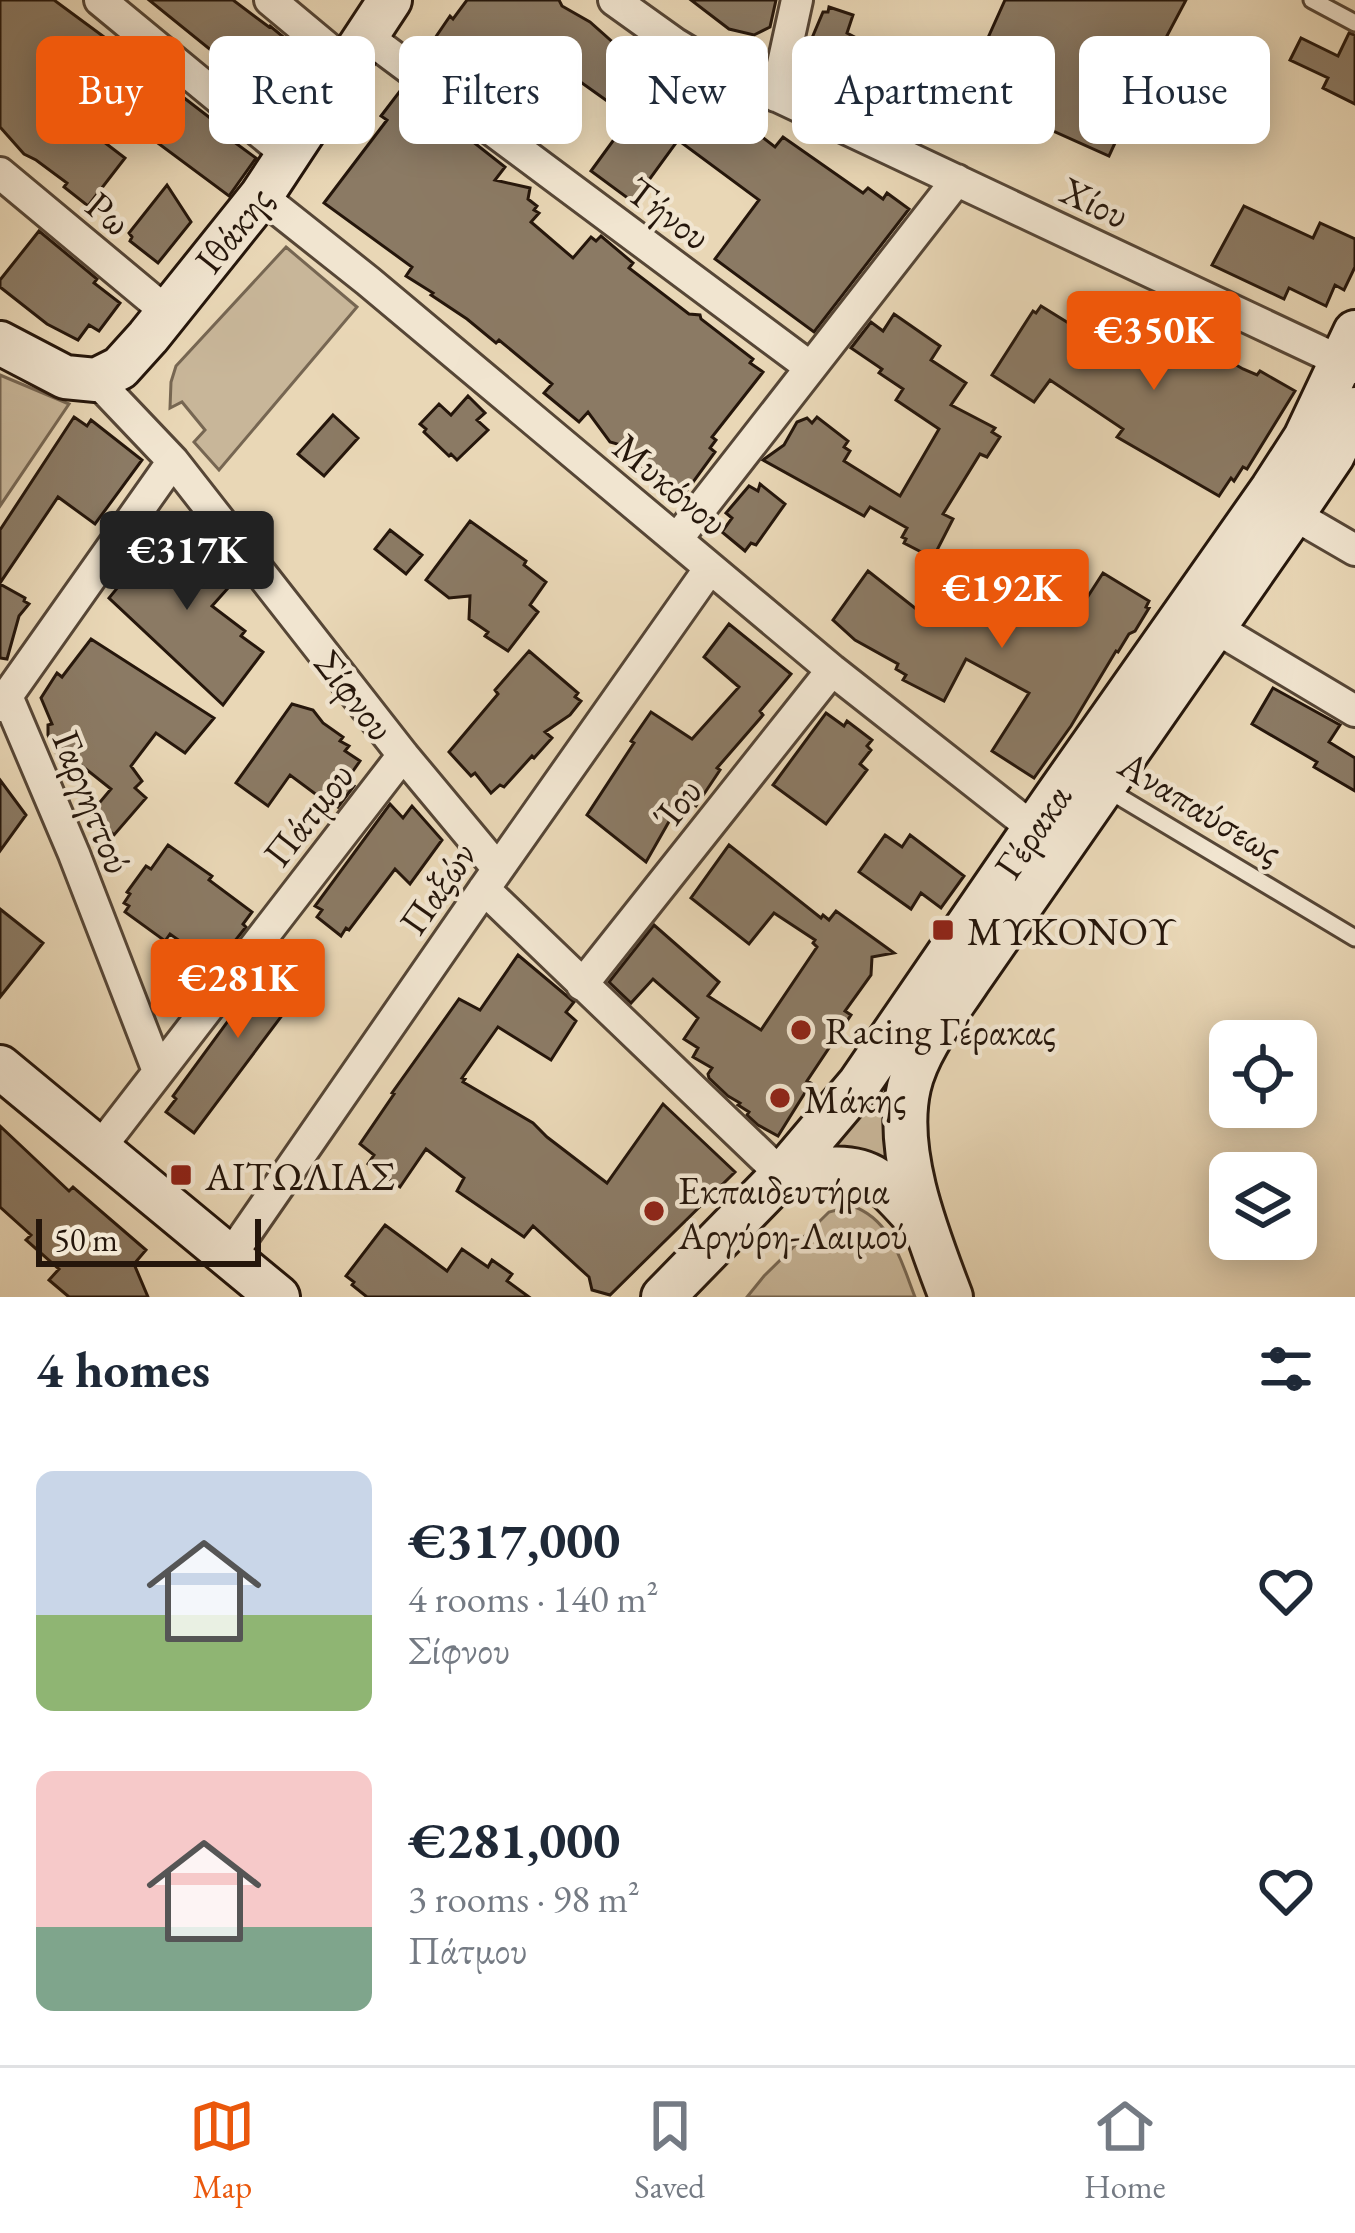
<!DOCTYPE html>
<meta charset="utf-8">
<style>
:root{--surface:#fff;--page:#f2f2f3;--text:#1f2937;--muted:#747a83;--line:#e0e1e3;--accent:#ea580c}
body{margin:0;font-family:"EB Garamond",serif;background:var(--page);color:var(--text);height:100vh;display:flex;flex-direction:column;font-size:45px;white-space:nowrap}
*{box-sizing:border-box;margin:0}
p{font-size:39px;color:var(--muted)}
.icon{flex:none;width:66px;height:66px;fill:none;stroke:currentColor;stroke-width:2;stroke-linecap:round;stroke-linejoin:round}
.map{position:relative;height:1297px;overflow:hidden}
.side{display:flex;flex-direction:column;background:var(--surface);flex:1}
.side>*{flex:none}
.guide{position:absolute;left:36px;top:36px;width:1284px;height:108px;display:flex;gap:24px}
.tools{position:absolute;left:1209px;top:1020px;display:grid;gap:24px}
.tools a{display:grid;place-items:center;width:108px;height:108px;border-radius:18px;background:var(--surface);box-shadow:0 6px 30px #0003;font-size:60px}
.scale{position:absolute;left:36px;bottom:30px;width:225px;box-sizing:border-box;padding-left:12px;border:6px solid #25160b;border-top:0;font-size:33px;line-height:42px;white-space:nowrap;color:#25160b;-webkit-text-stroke:9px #f1e5d0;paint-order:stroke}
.price{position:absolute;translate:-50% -102px;padding:0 27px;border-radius:12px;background:var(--accent);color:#fff;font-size:39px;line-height:78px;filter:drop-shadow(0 3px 6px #0008)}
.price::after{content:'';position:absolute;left:50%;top:72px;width:36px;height:27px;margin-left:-18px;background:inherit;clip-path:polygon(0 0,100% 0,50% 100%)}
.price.active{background:#222;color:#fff}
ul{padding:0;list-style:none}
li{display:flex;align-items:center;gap:36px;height:300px;padding:0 36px}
li span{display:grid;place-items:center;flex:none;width:336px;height:240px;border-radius:18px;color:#555}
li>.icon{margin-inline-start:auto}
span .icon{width:144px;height:144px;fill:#fffc;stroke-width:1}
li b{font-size:51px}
h2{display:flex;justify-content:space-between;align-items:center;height:144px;padding:0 36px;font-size:51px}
.tag{padding:0 42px;border-radius:18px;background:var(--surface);box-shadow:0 6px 30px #0003;font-size:42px;line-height:108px}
.tag.active{background:var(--accent);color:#fff}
.menu{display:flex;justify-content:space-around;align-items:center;height:168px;border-top:3px solid var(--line);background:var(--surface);font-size:33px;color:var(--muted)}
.menu a{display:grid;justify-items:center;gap:6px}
.menu .active{color:var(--accent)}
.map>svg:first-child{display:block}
.green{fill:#c8b699;stroke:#766652;stroke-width:3}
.building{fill:#8b7a64;stroke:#25160b;stroke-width:3}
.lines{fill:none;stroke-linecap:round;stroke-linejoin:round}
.lane-casing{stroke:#564636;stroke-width:21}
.street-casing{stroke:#564636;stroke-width:36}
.secondary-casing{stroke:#25160b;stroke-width:48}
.lane{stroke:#f1e5d0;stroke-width:15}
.street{stroke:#f1e5d0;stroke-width:30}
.secondary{stroke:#f1e5d0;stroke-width:42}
.poi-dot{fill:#8f2418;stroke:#f1e5d0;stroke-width:4.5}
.labels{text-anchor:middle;stroke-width:9;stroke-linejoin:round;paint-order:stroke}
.street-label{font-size:39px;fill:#25160b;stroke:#f1e5d0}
.poi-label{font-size:39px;fill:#25160b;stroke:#f1e5d0;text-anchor:start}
</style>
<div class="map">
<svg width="1355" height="1297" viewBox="0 0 1355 1297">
<rect width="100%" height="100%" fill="#e9d7b6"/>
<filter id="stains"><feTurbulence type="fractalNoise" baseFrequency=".00167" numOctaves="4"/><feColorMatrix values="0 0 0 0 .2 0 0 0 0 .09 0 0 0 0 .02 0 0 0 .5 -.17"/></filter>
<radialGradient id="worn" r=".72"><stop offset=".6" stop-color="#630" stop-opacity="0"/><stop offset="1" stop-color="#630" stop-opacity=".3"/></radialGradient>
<path class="green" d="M286,247L357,307L219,470L194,442L205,430L182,402L170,408L171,382L176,366Z
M0,375L69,404L0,506Z
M993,919L888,1080L886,1130L898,1173L814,1157Z
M852,1206C891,1219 901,1261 915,1297H747L764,1276L829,1212Z"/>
<path class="building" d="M0,0H54L134,59L86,123L90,126L87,129L125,158L88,206L64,187L67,183L36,160L24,154L0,127Z
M149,0H233L269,27L270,26L303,53L301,56L305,59L276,95L236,65L233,68Z
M467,0H559L562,6L590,22L616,45L619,41L661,70L658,74L715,112L718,108L728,116L731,113L775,147L783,137L863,193L868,188L883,199L887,193L909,209L814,332L715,259L759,200L678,140L633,202L591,171L629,119L617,108L568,73L535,117L525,110L522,114L436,52L433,41L450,16L453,19Z
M691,0H776L770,27L754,35L729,29Z
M1005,0H1186L1161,47L1203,68L1181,112L1139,91L1109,156L964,91Z
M829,7L853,15L847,33L862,41L845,78L833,71L831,76L806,64L812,38L823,12H828Z
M1349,33L1355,35V104L1323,88L1328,78L1290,60L1301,38L1338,56Z
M400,91L431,114L434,111L505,167L495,180L530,188L528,199L537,206L534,210L539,213L531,222L573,258L591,237L596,241L601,236L633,263L629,268L689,314L700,315L701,319L753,359L750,363L763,372L712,437L716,440L710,448L715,452L683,496L635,461L621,445L610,442L588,412L579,422L544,393L552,384L499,340L496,343L467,319L431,295L433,293L406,276L412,267L324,203L387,120L381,116Z
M179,94L218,124L215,128L256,158L229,196L147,135Z
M167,185L191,222L158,263L130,241L132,237L129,233Z
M1244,206L1313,238L1320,223L1355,239V267L1344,290L1335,285L1326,306L1289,288L1284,299L1212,265Z
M39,231L97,279L94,283L120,303L99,331L89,325L78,340L47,324L0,287V280Z
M1041,306L1112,350L1137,313L1199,353L1203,346L1243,369L1257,375L1260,371L1295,391L1247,469L1243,467L1234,481L1231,478L1219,496L1117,437L1123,429L1050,380L1034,402L992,375L1033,311L1036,313Z
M894,314L940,346L931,360L966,383L951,405L995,428L992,432L1000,437L987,457L980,454L943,514L953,519L933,558L904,543L906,539L902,537L907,528L870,507L864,516L763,460L784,445L797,422L807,418L812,423L817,417L848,441L844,447L850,451L844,461L900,496L939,429L896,400L903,389L879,373L882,369L851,348L871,322L883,331Z
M468,396L485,413L477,420L488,430L457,460L451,454L449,456L424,432L426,429L420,424L439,404L451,415Z
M333,415L358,438L324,476L298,454Z
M74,417L87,426L91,420L142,460L95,524L58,497L0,583V530Z
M760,484L785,504L756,545L751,543L745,551L722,532L732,518L726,513L749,486L758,491Z
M172,521L229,587L212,606L245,631L241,636L263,652L223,705L109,598L137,564L135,561L147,550L145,547Z
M470,521L526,561L524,565L546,582L530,605L538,612L508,651L485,636L488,632L469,619L470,596L449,598L426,580Z
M390,530L422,555L406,574L375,549Z
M868,571L925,616L934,599L965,616L987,574L1072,621L1103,573L1149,601L1146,607L1149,608L1135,631L1129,634L1118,652L1116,651L1071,726L1034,778L992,751L1029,693L966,659L944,701L903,680L906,675L896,669L898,664L855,640L833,620Z
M0,584L25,598L24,601L29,604L19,616L7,659L0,658Z
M729,624L791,674L760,711L763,715L717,768L720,770L696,806L683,797L646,862L587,815L634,743L631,741L651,712L692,739L739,687L704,657Z
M91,639L214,718L185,753L156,733L131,766L142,781L135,788L146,798L114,835L90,814L111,789L67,754L59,759L48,735V725L52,724L41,698L57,673L62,677Z
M529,651L578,693L575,697L581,701L570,715L545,732L552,738L534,758L532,756L504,787L500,785L491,793L475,773L471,776L449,752L498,694L495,690Z
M1273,688L1340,725L1329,742L1355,758V791L1314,767L1317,762L1252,724Z
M292,704L313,710L323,723L343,737L340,741L349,746L345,751L360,761L346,781L354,786L338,807L331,801L329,804L290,775L268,806L236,783Z
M826,713L844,726L847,721L872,740L867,746L871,750L860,764L867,770L826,824L773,785Z
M0,780L26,815L0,851Z
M390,804L403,818L412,806L442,840L410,884L395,869L349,930L346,928L341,936L317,917L322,910L315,906Z
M885,835L902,847L910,835L964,876L941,908L921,893L911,909L859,872Z
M168,845L212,876L209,880L252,912L243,924L246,927L215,966L170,934L165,941L125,912L129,906L124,903L130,894L127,892L146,866L151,869Z
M729,845L821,918L823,915L829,920L836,911L894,953L872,957L871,975L845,1011L851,1015L807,1081L811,1083L778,1136L758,1125L747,1115L749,1112L738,1105L740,1103L728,1096L709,1078L708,1074L712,1068L693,1057L698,1048L684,1039L698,1018L653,979L631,1003L609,982L654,925L719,982L708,996L761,1030L817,947L813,943L815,940L774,913L749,944L691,898Z
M0,909L43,943L0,997Z
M286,955L313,974L194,1133L166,1112L176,1099L173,1096L250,991L247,989L268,961L277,967Z
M518,955L574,1002L566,1012L576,1021L551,1060L498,1027L462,1078L465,1079L463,1082L533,1123L547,1137L607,1183L663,1104L735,1172L610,1295L592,1290L589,1277L533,1226L524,1237L457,1191L464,1178L426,1149L400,1187L368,1164L374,1155L360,1144L394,1094L392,1093L459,999L480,1010Z
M0,1126L69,1191L73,1187L146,1250L134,1264L148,1297H69L49,1280L59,1269L26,1240L31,1235L0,1207Z
M385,1225L447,1271L462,1249L488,1267L492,1260L512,1274L507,1281L529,1297H367L352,1285L354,1282L346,1276Z"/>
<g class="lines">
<defs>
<path id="lane" d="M1312,0L1355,23
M1108,790L1355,938"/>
<path id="street" d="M100,0L289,156
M270,0L348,65
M614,0L674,43L709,64L1355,368
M366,36L810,367
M776,96L797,0
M0,173L168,313
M261,196L368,281L832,670L1034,829
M96,380L173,461L403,755L498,869
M1293,514L1355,550
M677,539L957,180
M1216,628L1355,711
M7,696L74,854L158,1071
M0,706L173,461
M484,889L782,1175
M582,985L832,670
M99,1149L403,755
M231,1255L484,889L710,568"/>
<path id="secondary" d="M0,343L65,377L96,380L120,368L148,337L261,196L390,0
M0,1067L278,1297
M782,1175C811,1171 849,1161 876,1179C893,1191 909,1212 924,1227
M663,1297L782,1175L859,1084L1053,801L1272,489L1305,438L1355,332
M951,1297C928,1236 894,1153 909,1087C918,1048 948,1012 969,980L1293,514L1333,455L1355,409"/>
</defs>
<use href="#lane" class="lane-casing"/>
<use href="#street" class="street-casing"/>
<use href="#secondary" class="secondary-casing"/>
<use href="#lane" class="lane"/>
<use href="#street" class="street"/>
<use href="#secondary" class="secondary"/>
</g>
<g class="poi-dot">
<rect x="931" y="918" width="24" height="24" rx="6"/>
<circle cx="801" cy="1030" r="12"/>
<circle cx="780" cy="1098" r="12"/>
<rect x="169" y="1163" width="24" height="24" rx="6"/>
<circle cx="654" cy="1211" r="12"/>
</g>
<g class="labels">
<g class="street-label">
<text transform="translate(1095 202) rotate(25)" y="14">Χίου</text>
<text transform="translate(109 213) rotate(40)" y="14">Ρω</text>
<text transform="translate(669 213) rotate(37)" y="14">Τήνου</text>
<text transform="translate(233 229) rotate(-52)" y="14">Ιθάκης</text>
<text transform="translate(671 484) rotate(40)" y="14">Μυκόνου</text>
<text transform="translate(355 695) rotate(52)" y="14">Σίφνου</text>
<text transform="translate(93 802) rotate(68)" y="14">Γαργηττού</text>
<text transform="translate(677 803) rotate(-52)" y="14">Ίου</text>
<text transform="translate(1201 807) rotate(31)" y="14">Αναπαύσεως</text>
<text transform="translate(308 814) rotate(-52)" y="14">Πάτμου</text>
<text transform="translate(1032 831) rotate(-56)" y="14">Γέρακα</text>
<text transform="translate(437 888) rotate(-55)" y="14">Παξών</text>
</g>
<g class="poi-label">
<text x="967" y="944">ΜΥΚΟΝΟΥ</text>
<text x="825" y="1044">Racing Γέρακας</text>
<text x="804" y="1112">Μάκης</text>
<text x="205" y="1189">ΑΙΤΩΛΙΑΣ</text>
<text x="678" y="1203">Εκπαιδευτήρια<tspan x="678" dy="45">Αργύρη-Λαιμού</tspan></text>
</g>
</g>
<rect width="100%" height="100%" filter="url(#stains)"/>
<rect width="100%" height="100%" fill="url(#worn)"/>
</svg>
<div class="tools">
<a><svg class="icon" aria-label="locate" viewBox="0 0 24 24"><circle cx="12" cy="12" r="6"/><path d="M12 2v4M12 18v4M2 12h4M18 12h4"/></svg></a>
<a><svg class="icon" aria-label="layers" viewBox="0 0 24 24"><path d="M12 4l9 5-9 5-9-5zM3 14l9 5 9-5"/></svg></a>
</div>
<div class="scale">50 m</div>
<b class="price" style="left:1154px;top:393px">€350K</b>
<b class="price active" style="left:187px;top:613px">€317K</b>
<b class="price" style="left:1002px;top:651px">€192K</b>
<b class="price" style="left:238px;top:1041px">€281K</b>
<div class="guide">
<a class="tag active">Buy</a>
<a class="tag">Rent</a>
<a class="tag">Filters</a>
<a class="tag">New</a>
<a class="tag">Apartment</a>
<a class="tag">House</a>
</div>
</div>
<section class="side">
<h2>4 homes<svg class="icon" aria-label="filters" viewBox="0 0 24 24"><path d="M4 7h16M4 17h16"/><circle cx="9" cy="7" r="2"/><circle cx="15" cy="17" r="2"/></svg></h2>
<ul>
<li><span style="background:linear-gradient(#c9d6e8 60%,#8fb573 0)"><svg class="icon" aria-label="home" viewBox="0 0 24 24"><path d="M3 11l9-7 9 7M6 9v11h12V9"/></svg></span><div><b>€317,000</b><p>4 rooms · 140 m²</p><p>Σίφνου</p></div><svg class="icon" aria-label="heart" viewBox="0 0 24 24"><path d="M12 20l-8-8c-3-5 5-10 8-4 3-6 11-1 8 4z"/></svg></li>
<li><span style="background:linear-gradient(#f6c9c9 65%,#7fa58c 0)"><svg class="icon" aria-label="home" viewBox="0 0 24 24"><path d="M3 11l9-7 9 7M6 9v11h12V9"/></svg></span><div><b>€281,000</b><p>3 rooms · 98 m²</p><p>Πάτμου</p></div><svg class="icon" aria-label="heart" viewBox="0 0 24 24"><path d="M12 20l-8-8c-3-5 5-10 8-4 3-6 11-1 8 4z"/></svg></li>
</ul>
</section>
<nav class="menu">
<a class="active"><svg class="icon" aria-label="map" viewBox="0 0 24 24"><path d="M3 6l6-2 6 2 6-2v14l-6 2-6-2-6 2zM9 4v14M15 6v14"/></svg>Map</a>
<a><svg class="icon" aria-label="saved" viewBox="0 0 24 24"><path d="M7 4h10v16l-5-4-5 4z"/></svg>Saved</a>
<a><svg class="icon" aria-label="home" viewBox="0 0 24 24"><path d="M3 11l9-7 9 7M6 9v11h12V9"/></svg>Home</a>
</nav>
